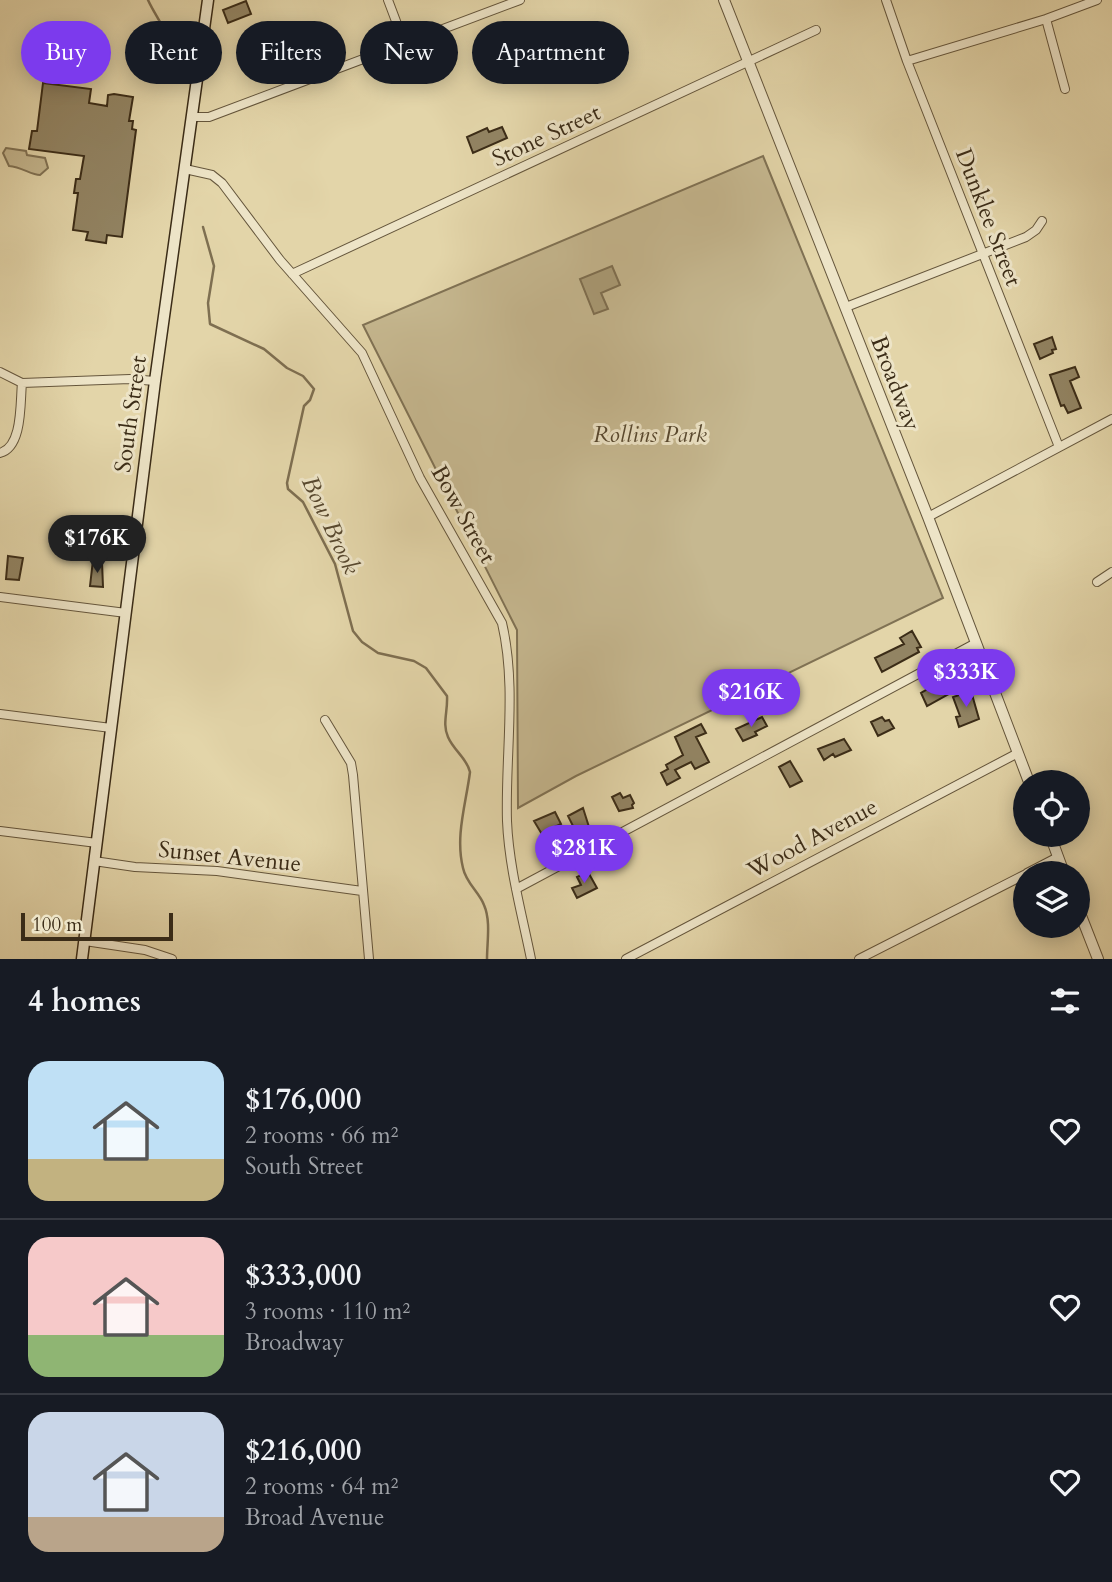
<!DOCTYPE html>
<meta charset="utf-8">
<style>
:root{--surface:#171b24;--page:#20242c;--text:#f1f3f6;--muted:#9ea1a6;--line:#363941;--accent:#7c3aed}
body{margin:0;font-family:Cardo,serif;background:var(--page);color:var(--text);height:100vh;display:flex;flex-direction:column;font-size:26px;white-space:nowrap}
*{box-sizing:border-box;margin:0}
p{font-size:23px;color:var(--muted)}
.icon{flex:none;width:38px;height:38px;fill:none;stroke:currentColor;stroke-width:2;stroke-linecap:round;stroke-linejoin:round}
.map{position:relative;height:959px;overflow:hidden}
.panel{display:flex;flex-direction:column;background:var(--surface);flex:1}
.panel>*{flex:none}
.top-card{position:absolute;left:21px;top:21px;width:700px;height:63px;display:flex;gap:14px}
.tools{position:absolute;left:1013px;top:770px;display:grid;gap:14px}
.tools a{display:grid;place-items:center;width:77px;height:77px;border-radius:50%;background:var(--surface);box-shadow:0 4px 18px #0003;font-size:35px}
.scale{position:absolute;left:21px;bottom:18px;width:152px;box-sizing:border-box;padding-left:7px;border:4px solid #3b2c17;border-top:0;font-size:19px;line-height:24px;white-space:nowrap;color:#3b2c17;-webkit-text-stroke:5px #ede4c7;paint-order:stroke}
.price{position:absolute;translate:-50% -60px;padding:0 16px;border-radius:24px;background:var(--accent);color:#fff;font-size:23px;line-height:46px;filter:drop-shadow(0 2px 4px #0008)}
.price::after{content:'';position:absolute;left:50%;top:42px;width:21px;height:16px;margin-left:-10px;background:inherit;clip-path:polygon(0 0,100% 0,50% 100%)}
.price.current{background:#222;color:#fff}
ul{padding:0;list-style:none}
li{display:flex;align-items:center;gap:21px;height:175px;padding:0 28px}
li+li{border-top:2px solid var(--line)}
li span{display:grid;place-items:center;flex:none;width:196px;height:140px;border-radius:21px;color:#555}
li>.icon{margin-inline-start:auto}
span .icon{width:84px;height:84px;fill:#fffc;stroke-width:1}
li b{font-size:30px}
h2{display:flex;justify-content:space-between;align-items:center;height:84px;padding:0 28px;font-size:30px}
.pill{padding:0 24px;border-radius:32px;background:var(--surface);box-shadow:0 4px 18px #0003;font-size:24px;line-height:63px}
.pill.current{background:var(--accent);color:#fff}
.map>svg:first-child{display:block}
.green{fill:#c6b890;stroke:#807254;stroke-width:2}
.water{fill:#aa9c77;stroke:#7e6f51;stroke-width:2}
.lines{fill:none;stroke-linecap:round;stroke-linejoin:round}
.stream{stroke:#7e6f51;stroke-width:2.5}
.building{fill:#928463;stroke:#3b2c17;stroke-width:2}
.minor-casing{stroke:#65563c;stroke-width:10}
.tertiary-casing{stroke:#65563c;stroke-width:12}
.secondary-casing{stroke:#3b2c17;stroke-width:13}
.minor{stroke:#ede4c7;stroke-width:8}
.tertiary{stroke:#ede4c7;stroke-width:10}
.secondary{stroke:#ede4c7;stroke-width:10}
.labels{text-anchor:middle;stroke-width:6;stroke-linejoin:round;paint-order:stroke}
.street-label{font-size:23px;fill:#3b2c17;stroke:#ede4c7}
.park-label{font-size:23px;font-style:italic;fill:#57482f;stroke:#ede4c7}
.water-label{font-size:24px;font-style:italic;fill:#57482f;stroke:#ede4c7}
</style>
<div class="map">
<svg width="1112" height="959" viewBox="0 0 1112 959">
<rect width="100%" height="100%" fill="#e3d5a9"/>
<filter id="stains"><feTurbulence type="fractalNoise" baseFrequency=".00286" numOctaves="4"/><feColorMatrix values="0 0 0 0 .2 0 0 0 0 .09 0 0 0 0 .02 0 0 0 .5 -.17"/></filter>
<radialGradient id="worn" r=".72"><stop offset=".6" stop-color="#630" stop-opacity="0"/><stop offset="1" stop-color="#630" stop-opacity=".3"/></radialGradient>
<path class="green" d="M6,148L26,151L27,155L45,158L48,168L40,175C31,175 22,167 9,166L3,153Z
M763,156L943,598L576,776L518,808L517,630L363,325Z"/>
<path class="water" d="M612,266L620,285L601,293L608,309L594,314L580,279Z"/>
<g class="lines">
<path class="stream" d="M148,0C159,24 172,31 165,59
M203,227L214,266L208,303L210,324L264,349L287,368L303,376L314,389L310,400L304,406L287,483L288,489L303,502L335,564L353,631L362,642L378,653L414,661L426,668L447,696C448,711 442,724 448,737C454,751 467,758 470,772C466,804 455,836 463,868C466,883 479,892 484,905C491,921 487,942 487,959"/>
</g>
<path class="building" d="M246,1L251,14L228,23L223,10Z
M276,51L284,70L272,74L263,55Z
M43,83L91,89L89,103L107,106L108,95L114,94L133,97L129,121H133L132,129L136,130L122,237L107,235L106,243L86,240L88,232L73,230L78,193H74L76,179H80L84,156L29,149L32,131H37Z
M502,127L507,138L473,153L467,137L487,128L489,132Z
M1052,337L1056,349L1052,350L1053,353L1040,359L1034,344Z
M1075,367L1079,377L1070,381L1081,408L1068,413L1064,405L1061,406L1050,375Z
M8,556L23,558L19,580L6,579Z
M93,560L102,562L103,587L90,586Z
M912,631L921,647L917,648L919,652L882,672L875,658L904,644L900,638Z
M947,678L954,691L927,706L921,693Z
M971,691L979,719L959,727L956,717L960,716L953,697Z
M762,717L767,726L755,732L757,735L743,741L736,729Z
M882,717L885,721L889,720L894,728L878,736L871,722Z
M701,724L706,733L696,737L709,762L695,769L691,762L675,770L680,778L667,785L661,773L668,769L666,765L683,755L675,737Z
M844,739L851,750L835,757L833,754L824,760L818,749Z
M790,761L802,781L790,787L779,767Z
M620,793L623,798L630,795L634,803L632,805L633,808L619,811L612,797Z
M583,808L589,827L577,834L568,816Z
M555,812L561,824L552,828L556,836L546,841L534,821Z
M588,872L597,888L577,898L572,888L581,885L577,877Z"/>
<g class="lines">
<defs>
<path id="minor" d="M388,0L405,45
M886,0L907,61L1059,447
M1046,19L1065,89
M907,61L1046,19L1097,0
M191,117H209L520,0
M185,169L212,175L222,183L280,260L362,353L420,478L502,623C517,687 505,756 507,821C509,868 522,914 531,959
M292,274L816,30
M846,307L1026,237L1036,230L1042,221
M0,372L22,383L130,379L155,381
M0,453C23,447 20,402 22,383
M928,517L1112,419
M1097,582L1112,572
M0,597L126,613
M0,714L111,728
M325,720L351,763L353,775L369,959
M0,831L97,843
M94,861L135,867L217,871L362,891
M1027,873L1058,857
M516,889L976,643
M85,941L145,950L172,959
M626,959L1018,753
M859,959L1026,874"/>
<path id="tertiary" d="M724,0L928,517L1029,782
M1050,835L1064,873
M1078,908L1098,959"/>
<path id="secondary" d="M82,959L155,381L208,0"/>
</defs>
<use href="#minor" class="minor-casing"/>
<use href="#tertiary" class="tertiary-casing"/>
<use href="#secondary" class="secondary-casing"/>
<use href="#minor" class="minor"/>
<use href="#tertiary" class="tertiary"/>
<use href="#secondary" class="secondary"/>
</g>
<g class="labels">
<g class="street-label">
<text transform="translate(546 135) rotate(-25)" y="8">Stone Street</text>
<text transform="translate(989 217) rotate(69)" y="8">Dunklee Street</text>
<text transform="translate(896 383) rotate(69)" y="8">Broadway</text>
<text transform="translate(130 414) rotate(-82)" y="8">South Street</text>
<text transform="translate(464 514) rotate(61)" y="8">Bow Street</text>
<text transform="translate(812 838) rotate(-28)" y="8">Wood Avenue</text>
<text transform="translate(230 856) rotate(6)" y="8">Sunset Avenue</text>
</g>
<g class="park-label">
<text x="650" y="442">Rollins Park</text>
</g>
<g class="water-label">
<text transform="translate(331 525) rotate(65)" y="8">Bow Brook</text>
</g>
</g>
<rect width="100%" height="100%" filter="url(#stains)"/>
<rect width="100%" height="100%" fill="url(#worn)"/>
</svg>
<div class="tools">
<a><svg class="icon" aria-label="locate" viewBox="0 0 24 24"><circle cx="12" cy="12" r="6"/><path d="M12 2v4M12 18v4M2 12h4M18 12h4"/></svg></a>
<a><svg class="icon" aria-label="layers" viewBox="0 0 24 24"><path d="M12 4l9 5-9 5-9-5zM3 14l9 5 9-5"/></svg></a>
</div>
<div class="scale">100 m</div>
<b class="price current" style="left:97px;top:575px">$176K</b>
<b class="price" style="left:966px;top:709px">$333K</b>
<b class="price" style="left:751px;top:729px">$216K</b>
<b class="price" style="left:584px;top:885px">$281K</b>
<div class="top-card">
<a class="pill current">Buy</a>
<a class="pill">Rent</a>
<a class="pill">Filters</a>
<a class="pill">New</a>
<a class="pill">Apartment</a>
</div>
</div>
<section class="panel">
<h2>4 homes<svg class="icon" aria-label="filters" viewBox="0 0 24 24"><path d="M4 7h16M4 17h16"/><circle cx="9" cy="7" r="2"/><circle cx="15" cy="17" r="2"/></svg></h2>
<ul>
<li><span style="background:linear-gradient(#bfe0f5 70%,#c2b280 0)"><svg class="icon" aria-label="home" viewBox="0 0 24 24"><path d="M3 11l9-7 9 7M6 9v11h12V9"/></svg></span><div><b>$176,000</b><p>2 rooms · 66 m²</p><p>South Street</p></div><svg class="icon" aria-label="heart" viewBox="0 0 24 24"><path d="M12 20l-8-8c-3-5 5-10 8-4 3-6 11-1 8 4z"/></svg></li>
<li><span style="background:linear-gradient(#f6c9c9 70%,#8fb573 0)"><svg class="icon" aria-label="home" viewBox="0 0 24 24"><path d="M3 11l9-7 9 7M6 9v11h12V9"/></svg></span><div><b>$333,000</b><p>3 rooms · 110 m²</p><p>Broadway</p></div><svg class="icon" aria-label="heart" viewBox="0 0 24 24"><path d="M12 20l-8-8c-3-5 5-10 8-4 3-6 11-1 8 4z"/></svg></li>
<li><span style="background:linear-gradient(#c9d6e8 75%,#b9a48a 0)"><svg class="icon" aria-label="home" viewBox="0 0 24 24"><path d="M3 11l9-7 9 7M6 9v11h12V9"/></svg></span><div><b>$216,000</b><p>2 rooms · 64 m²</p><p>Broad Avenue</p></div><svg class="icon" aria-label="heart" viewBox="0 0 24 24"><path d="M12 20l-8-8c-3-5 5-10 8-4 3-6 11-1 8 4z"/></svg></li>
</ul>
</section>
